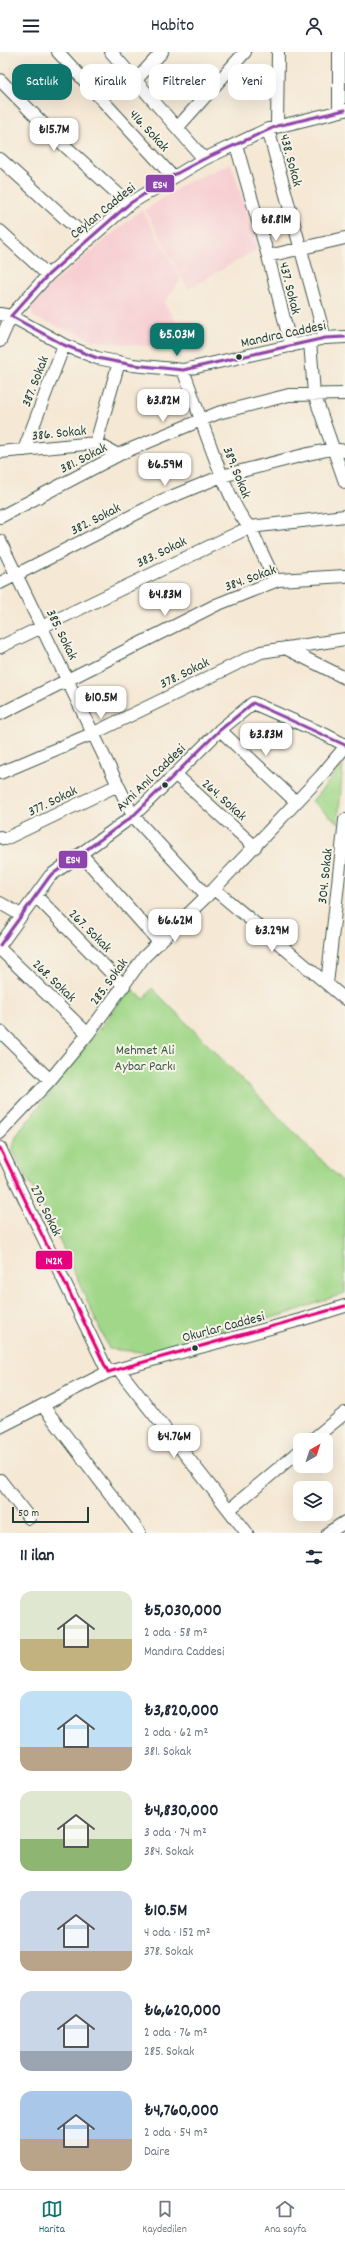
<!DOCTYPE html>
<html lang="tr">
<meta charset="utf-8">
<style>
:root{--surface:#fff;--page:#f6f6f7;--text:#1f2937;--muted:#747a83;--line:#e0e1e3;--accent:#0f766e}
body{margin:0;font-family:Dekko,sans-serif;background:var(--page);color:var(--text);height:100vh;display:flex;flex-direction:column;font-size:15px;white-space:nowrap}
*{box-sizing:border-box;margin:0}
p{font-size:13px;color:var(--muted)}
.icon{flex:none;width:22px;height:22px;fill:none;stroke:currentColor;stroke-width:2;stroke-linecap:round;stroke-linejoin:round}
.map{position:relative;height:1481px;overflow:hidden}
.side{display:flex;flex-direction:column;background:var(--surface);flex:1}
.side>*{flex:none}
.hud{position:absolute;left:12px;top:12px;width:321px;height:36px;display:flex;gap:8px}
.needle{width:26px;rotate:39deg}
.fabs{position:absolute;left:293px;top:1381px;display:grid;gap:8px}
.fabs a{display:grid;place-items:center;width:40px;height:40px;border-radius:8px;background:var(--surface);box-shadow:0 4px 16px #0002;font-size:20px}
.scale{position:absolute;left:12px;bottom:10px;width:77px;box-sizing:border-box;padding-left:4px;border:2px solid #1f3d34;border-top:0;font-size:11px;line-height:14px;white-space:nowrap;color:#1f3d34;-webkit-text-stroke:3px #f7f3e8;paint-order:stroke}
.price{position:absolute;translate:-50% -34px;padding:0 9px;border-radius:8px;background:#fff;color:#222;font-size:13px;line-height:26px;filter:drop-shadow(0 1px 2px #0008)}
.price::after{content:'';position:absolute;left:50%;top:24px;width:12px;height:9px;margin-left:-6px;background:inherit;clip-path:polygon(0 0,100% 0,50% 100%)}
.price.on{background:var(--accent);color:#fff}
ul{padding:0;list-style:none}
li{display:flex;align-items:center;gap:12px;height:100px;padding:0 20px}
li span{display:grid;place-items:center;flex:none;width:112px;height:80px;border-radius:12px;color:#555}
li>.icon{margin-inline-start:auto}
span .icon{width:48px;height:48px;fill:#fffc;stroke-width:1}
li b{font-size:17px}
h2{display:flex;justify-content:space-between;align-items:center;height:48px;padding:0 20px;font-size:17px}
.chip{padding:0 14px;border-radius:12px;background:var(--surface);box-shadow:0 4px 16px #0002;font-size:14px;line-height:36px}
.chip.on{background:var(--accent);color:#fff}
header{display:flex;justify-content:space-between;align-items:center;height:52px;padding:0 20px;background:var(--surface);font-size:18px;font-weight:600}
.menu{display:flex;justify-content:space-around;align-items:center;height:56px;border-top:1px solid var(--line);background:var(--surface);font-size:11px;color:var(--muted)}
.menu a{display:grid;justify-items:center;gap:2px}
.menu .on{color:var(--accent)}
.map>svg:first-child{display:block}
.built{fill:#f7cfd3}
.park{fill:#a0d788;stroke:#608a5e}
.lines{fill:none;stroke-linecap:round;stroke-linejoin:round}
.minor-casing{stroke:#3f574c;stroke-width:14}
.minor{stroke:#fff;stroke-width:12}
.bus-1-casing{stroke:#f7f3e8;stroke-width:6}
.bus-2-casing{stroke:#f7f3e8;stroke-width:6}
.bus-1{stroke:#8e44ad;stroke-width:3}
.bus-2{stroke:#e5007d;stroke-width:3}
.bus-dot{fill:#1f3d34;stroke:#f7f3e8;stroke-width:1.5}
.labels{text-anchor:middle;stroke-width:4;stroke-linejoin:round;paint-order:stroke}
.street-label{font-size:14px;fill:#1f3d34;stroke:#f7f3e8}
.park-label{font-size:14px;fill:#395c45;stroke:#f7f3e8}
.line-badge{stroke:#f7f3e8;stroke-width:1.5}
.badge-label{font-size:11px;text-anchor:middle;font-weight:bold;fill:#fff}
</style>
<header><svg class="icon" aria-label="menu" viewBox="0 0 24 24"><path d="M4 6h16M4 12h16M4 18h16"/></svg>Habito<svg class="icon" aria-label="person" viewBox="0 0 24 24"><circle cx="12" cy="8" r="4"/><path d="M4 21q1-7 8-7t8 7"/></svg></header>
<div class="map">
<svg width="345" height="1481" viewBox="0 0 345 1481">
<rect width="100%" height="100%" fill="#f7f3e8"/>
<filter id="ink" filterUnits="userSpaceOnUse"><feTurbulence type="fractalNoise" baseFrequency=".025" numOctaves="2"/><feDisplacementMap in="SourceGraphic" scale="8" xChannelSelector="R" yChannelSelector="G"/><feConvolveMatrix kernelMatrix="1 2 1 2 8 2 1 2 1" color-interpolation-filters="sRGB"/></filter>
<filter id="wash" filterUnits="userSpaceOnUse"><feTurbulence type="fractalNoise" baseFrequency=".012" numOctaves="4" result="noise"/><feDisplacementMap in="SourceGraphic" scale="16" xChannelSelector="R" yChannelSelector="G"/><feGaussianBlur stdDeviation="0.9" result="paint"/><feColorMatrix in="noise" values="0 0 0 0 0 0 0 0 0 0 0 0 0 0 0 0 0 1.4 0 .05"/><feComposite in="paint" operator="in"/></filter>
<g filter="url(#wash)">
<rect width="100%" height="100%" fill="#f5e8d4"/>
<path class="built" d="M231,111L258,197L188,237L145,158L184,132Z
M140,159H143L181,227L164,251L195,299L96,289L33,265L30,250Z"/>
<path class="park" d="M343,713L338,771L312,749Z
M131,936L144,947L152,936L345,1132V1241L292,1260L150,1301L109,1297L52,1172L12,1098L16,1084Z"/>
</g>
<g filter="url(#ink)">
<g class="lines">
<defs>
<path id="minor" d="M58,0L172,124
M111,0L204,107
M0,28L64,93L129,152
M136,28L162,0
M339,59V0
M277,74L278,0
M177,76L245,0
M268,77L325,286
M236,93L268,204L291,294
M0,107L89,188
M0,179L48,223
M268,204L345,186
M0,262L11,264L64,293L97,306L133,313L183,318L325,286L345,285
M0,289L11,264L48,223L129,152L204,107L268,77L345,58
M310,289L314,342L345,430
M183,318C195,348 229,458 250,475L275,529
M96,391L119,310
M24,398L64,293
M0,400L96,391L118,403
M0,465L124,400L218,361L289,343L345,342
M0,489L133,764L207,844
M0,531L161,449L222,424L308,402L332,397L345,399
M0,595L250,475L345,464
M287,597L345,626
M0,662L216,553L278,528L345,524
M220,678L296,750
M0,721L94,681L261,600L345,587
M175,722L255,795
M0,785L5,787L118,733
M81,802L159,890
M214,837L345,947
M36,844L124,934
M0,851L21,863
M0,893L50,824L133,764L220,678L253,651L326,683L345,693
M0,897L88,982
M327,932L345,768
M0,979L50,1028
M0,1081L50,1028L88,982L144,905L214,837L321,724L345,695
M0,1096L108,1320
M119,1318L247,1481
M43,1354L140,1481
M0,1375L108,1320L300,1268L345,1254
M312,1388L345,1361
M0,1428L29,1466
M229,1458L300,1398
M328,1481L345,1470"/>
</defs>
<use href="#minor" class="minor-casing"/>
<use href="#minor" class="minor"/>
<defs>
<path id="bus-1" d="M11,264L48,223L129,152L172,124L204,107L277,74L345,58
M11,264L64,293L97,306L133,313L183,318L325,286L345,285
M0,893L50,824L133,764L220,678L253,651L345,693"/>
<path id="bus-2" d="M0,1096L108,1320
M108,1320L345,1254"/>
</defs>
<use href="#bus-1" class="bus-1-casing"/>
<use href="#bus-2" class="bus-2-casing"/>
<use href="#bus-1" class="bus-1"/>
<use href="#bus-2" class="bus-2"/>
</g>
</g>
<g class="bus-dot">
<circle cx="239" cy="305" r="3.5"/>
<circle cx="165" cy="733" r="3.5"/>
<circle cx="195" cy="1296" r="3.5"/>
</g>
<g class="labels">
<g class="street-label">
<text transform="translate(150 78) rotate(47)" y="5">416. Sokak</text>
<text transform="translate(292 108) rotate(75)" y="5">438. Sokak</text>
<text transform="translate(102 158) rotate(-39)" y="5">Ceylan Caddesi</text>
<text transform="translate(291 236) rotate(76)" y="5">437. Sokak</text>
<text transform="translate(283 281) rotate(-12)" y="5">Mandıra Caddesi</text>
<text transform="translate(34 329) rotate(-69)" y="5">387. Sokak</text>
<text transform="translate(59 380) rotate(-6)" y="5">386. Sokak</text>
<text transform="translate(83 405) rotate(-27)" y="5">381. Sokak</text>
<text transform="translate(238 420) rotate(68)" y="5">389. Sokak</text>
<text transform="translate(95 466) rotate(-27)" y="5">382. Sokak</text>
<text transform="translate(161 499) rotate(-26)" y="5">383. Sokak</text>
<text transform="translate(250 525) rotate(-20)" y="5">384. Sokak</text>
<text transform="translate(63 582) rotate(64)" y="5">385. Sokak</text>
<text transform="translate(184 620) rotate(-26)" y="5">378. Sokak</text>
<text transform="translate(150 725) rotate(-44)" y="5">Avni Anıl Caddesi</text>
<text transform="translate(225 747) rotate(42)" y="5">264. Sokak</text>
<text transform="translate(52 748) rotate(-26)" y="5">377. Sokak</text>
<text transform="translate(324 824) rotate(-84)" y="5">304. Sokak</text>
<text transform="translate(91 878) rotate(45)" y="5">267. Sokak</text>
<text transform="translate(55 928) rotate(44)" y="5">268. Sokak</text>
<text transform="translate(108 929) rotate(-54)" y="5">285. Sokak</text>
<text transform="translate(47 1158) rotate(64)" y="5">270. Sokak</text>
<text transform="translate(223 1274) rotate(-15)" y="5">Okurlar Caddesi</text>
</g>
<g class="park-label">
<text x="145" y="1002">Mehmet Ali<tspan x="145" dy="16">Aybar Parkı</tspan></text>
</g>
</g>
<g class="line-badge">
<rect x="145" y="122" width="30" height="19" rx="4" fill="#8e44ad"/>
<rect x="58" y="798" width="30" height="19" rx="4" fill="#8e44ad"/>
<rect x="35" y="1198" width="38" height="20" rx="4" fill="#e5007d"/>
</g>
<g class="badge-label">
<text x="160" y="136">ES4</text>
<text x="73" y="811">ES4</text>
<text x="54" y="1212">142K</text>
</g>
</svg>
<div class="fabs">
<a><svg class="needle" viewBox="-14 -14 28 28"><path d="M0-13l5 13h-10z" fill="#e53935"/><path d="M0 13l5-13h-10z" fill="#747a83"/></svg></a>
<a><svg class="icon" aria-label="layers" viewBox="0 0 24 24"><path d="M12 4l9 5-9 5-9-5zM3 14l9 5 9-5"/></svg></a>
</div>
<div class="scale">50 m</div>
<b class="price" style="left:54px;top:100px">₺15.7M</b>
<b class="price" style="left:276px;top:190px">₺8.81M</b>
<b class="price on" style="left:177px;top:305px">₺5.03M</b>
<b class="price" style="left:163px;top:371px">₺3.82M</b>
<b class="price" style="left:165px;top:435px">₺6.59M</b>
<b class="price" style="left:165px;top:565px">₺4.83M</b>
<b class="price" style="left:101px;top:668px">₺10.5M</b>
<b class="price" style="left:266px;top:705px">₺3.83M</b>
<b class="price" style="left:175px;top:891px">₺6.62M</b>
<b class="price" style="left:272px;top:901px">₺3.29M</b>
<b class="price" style="left:174px;top:1407px">₺4.76M</b>
<div class="hud">
<a class="chip on">Satılık</a>
<a class="chip">Kiralık</a>
<a class="chip">Filtreler</a>
<a class="chip">Yeni</a>
</div>
</div>
<section class="side">
<h2>11 ilan<svg class="icon" aria-label="filters" viewBox="0 0 24 24"><path d="M4 7h16M4 17h16"/><circle cx="9" cy="7" r="2"/><circle cx="15" cy="17" r="2"/></svg></h2>
<ul>
<li><span style="background:linear-gradient(#dfe7d0 60%,#c2b280 0)"><svg class="icon" aria-label="home" viewBox="0 0 24 24"><path d="M3 11l9-7 9 7M6 9v11h12V9"/></svg></span><div><b>₺5,030,000</b><p>2 oda · 58 m²</p><p>Mandıra Caddesi</p></div></li>
<li><span style="background:linear-gradient(#bfe0f5 70%,#b9a48a 0)"><svg class="icon" aria-label="home" viewBox="0 0 24 24"><path d="M3 11l9-7 9 7M6 9v11h12V9"/></svg></span><div><b>₺3,820,000</b><p>2 oda · 62 m²</p><p>381. Sokak</p></div></li>
<li><span style="background:linear-gradient(#dfe7d0 60%,#8fb573 0)"><svg class="icon" aria-label="home" viewBox="0 0 24 24"><path d="M3 11l9-7 9 7M6 9v11h12V9"/></svg></span><div><b>₺4,830,000</b><p>3 oda · 74 m²</p><p>384. Sokak</p></div></li>
<li><span style="background:linear-gradient(#c9d6e8 75%,#b9a48a 0)"><svg class="icon" aria-label="home" viewBox="0 0 24 24"><path d="M3 11l9-7 9 7M6 9v11h12V9"/></svg></span><div><b>₺10.5M</b><p>4 oda · 152 m²</p><p>378. Sokak</p></div></li>
<li><span style="background:linear-gradient(#c9d6e8 75%,#9aa5b1 0)"><svg class="icon" aria-label="home" viewBox="0 0 24 24"><path d="M3 11l9-7 9 7M6 9v11h12V9"/></svg></span><div><b>₺6,620,000</b><p>2 oda · 76 m²</p><p>285. Sokak</p></div></li>
<li><span style="background:linear-gradient(#a9c7e8 60%,#b9a48a 0)"><svg class="icon" aria-label="home" viewBox="0 0 24 24"><path d="M3 11l9-7 9 7M6 9v11h12V9"/></svg></span><div><b>₺4,760,000</b><p>2 oda · 54 m²</p><p>Daire</p></div></li>
</ul>
</section>
<nav class="menu">
<a class="on"><svg class="icon" aria-label="map" viewBox="0 0 24 24"><path d="M3 6l6-2 6 2 6-2v14l-6 2-6-2-6 2zM9 4v14M15 6v14"/></svg>Harita</a>
<a><svg class="icon" aria-label="saved" viewBox="0 0 24 24"><path d="M7 4h10v16l-5-4-5 4z"/></svg>Kaydedilen</a>
<a><svg class="icon" aria-label="home" viewBox="0 0 24 24"><path d="M3 11l9-7 9 7M6 9v11h12V9"/></svg>Ana sayfa</a>
</nav>
